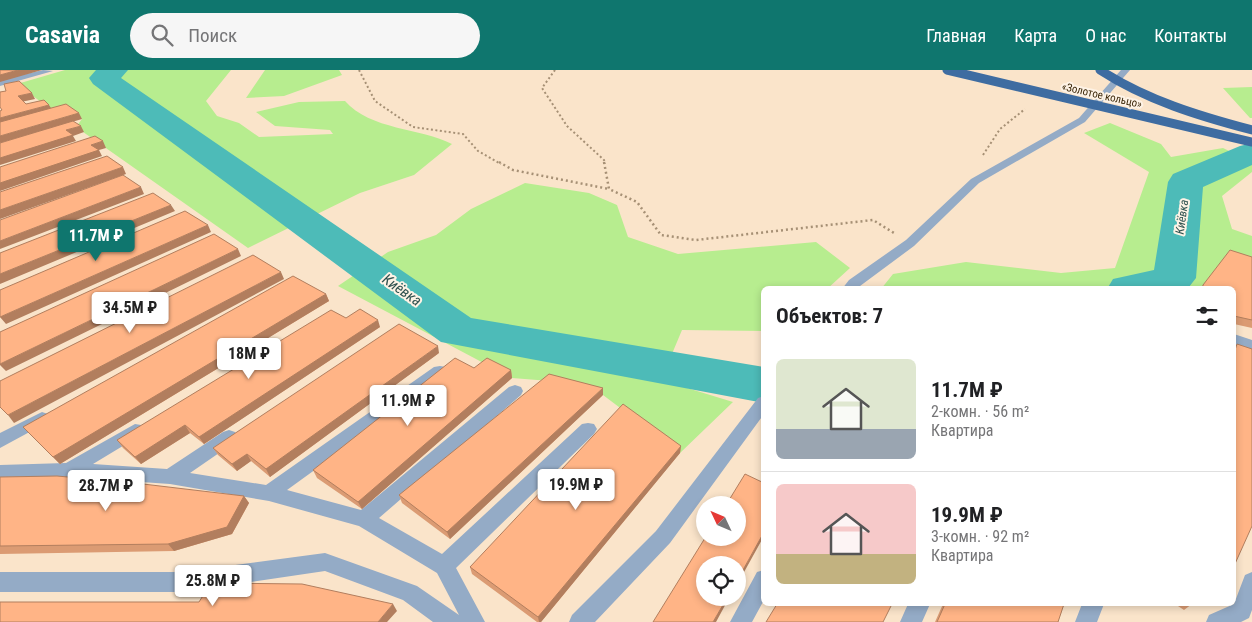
<!DOCTYPE html>
<html lang="ru">
<meta charset="utf-8">
<style>
:root{--surface:#fff;--page:#f6f6f6;--text:#202124;--muted:#757577;--line:#e0e0e0;--accent:#0f766e}
body{margin:0;font-family:"Roboto Condensed",sans-serif;background:var(--page);color:var(--text);height:100vh;display:flex;flex-direction:column;font-size:19px;white-space:nowrap}
*{box-sizing:border-box;margin:0}
p{font-size:16px;color:var(--muted)}
.icon{flex:none;width:28px;height:28px;fill:none;stroke:currentColor;stroke-width:2;stroke-linecap:round;stroke-linejoin:round}
.map{position:relative;flex:1;overflow:hidden}
.panel{position:absolute;left:761px;top:216px;width:475px;height:320px;display:flex;flex-direction:column;background:var(--surface);border-radius:8px;box-shadow:0 2px 8px #0003}
.panel>*{flex:none}
.needle{width:32px;rotate:314deg}
.controls{position:absolute;left:696px;top:426px;display:grid;gap:10px}
.controls a{display:grid;place-items:center;width:50px;height:50px;border-radius:50%;background:var(--surface);box-shadow:0 2px 8px #0003;font-size:25px}
.price{position:absolute;translate:-50% -42px;padding:0 11px;border-radius:5px;background:#fff;color:#222;font-size:16px;line-height:32px;filter:drop-shadow(0 1px 2px #0008)}
.price::after{content:'';position:absolute;left:50%;top:30px;width:15px;height:11px;margin-left:-8px;background:inherit;clip-path:polygon(0 0,100% 0,50% 100%)}
.price.selected{background:var(--accent);color:#fff}
ul{padding:0;list-style:none}
li{display:flex;align-items:center;gap:15px;height:125px;padding:0 15px}
li+li{border-top:1px solid var(--line)}
li span{display:grid;place-items:center;flex:none;width:140px;height:100px;border-radius:8px;color:#555}
li>.icon{margin-inline-start:auto}
span .icon{width:60px;height:60px;fill:#fffc;stroke-width:1}
li b{font-size:21px}
h2{display:flex;justify-content:space-between;align-items:center;height:60px;padding:0 15px;font-size:21px}
header{display:flex;align-items:center;gap:30px;box-sizing:border-box;height:70px;padding:0 25px;background:var(--accent);color:#fff}
header strong{font-size:24px}
nav{display:flex;gap:28px;margin-inline-start:auto;font-size:18px}
.search{width:350px;height:45px;background:var(--page);display:flex;align-items:center;gap:12px;box-sizing:border-box;padding:0 18px;border-radius:28px;color:var(--muted);font-size:19px}
.map>svg:first-child{display:block}
.green{fill:#b7ed8f}
.lines{fill:none;stroke-linecap:round;stroke-linejoin:round}
.river{fill:#4dbbb8;fill-rule:evenodd}
.path-far1{stroke:#a69075;stroke-width:2;stroke-dasharray:2 2.5;stroke-linecap:butt}
.path{stroke:#a69075;stroke-width:2.5;stroke-dasharray:2 3;stroke-linecap:butt}
.service{fill:#94abc6;fill-rule:evenodd}
.trunk-bridge{stroke:#3e6ca1;stroke-width:9}
.wall{fill:#db9b73}
.shaded-wall{fill:#b27e5e}
.building{fill:#ffb486;stroke:#b27e5e}
.labels{text-anchor:middle;stroke-width:4;stroke-linejoin:round;paint-order:stroke}
.far-street-label{font-size:11px;fill:#3c280a;stroke:#fef3e6}
.far-water-label{font-size:12px;font-style:italic;fill:#305250;stroke:#fef3e6}
.water-label{font-size:15px;font-style:italic;fill:#305250;stroke:#fef3e6}
</style>
<header>
<strong>Casavia</strong>
<div class="search"><svg class="icon" aria-label="search" viewBox="0 0 24 24"><circle cx="10" cy="10" r="6"/><path d="M15 15l6 6"/></svg>Поиск</div>
<nav><a>Главная</a><a>Карта</a><a>О нас</a><a>Контакты</a></nav>
</header>
<div class="map">
<svg width="1252" height="552" viewBox="0 0 1252 552">
<rect width="100%" height="100%" fill="#fae4ca"/>
<path class="green" d="M65,0H231L206,31L217,46L239,53L259,67L333,64L330,60L275,56L256,42L299,32L345,31C370,60 421,58 452,74L414,105L360,123L248,178L76,57L82,49L53,41L17,14Z
M265,0H339L342,5L284,26L246,28Z
M1252,17V48H1250L1223,18Z
M1110,53L1161,74L1171,87L1223,78L1252,92V102L1222,126L1232,159L1252,166V195L1200,219H881L893,204L966,192L1061,203L1115,198L1149,102L1084,63Z
M525,113L589,123L617,135L628,167L678,184L816,172L850,198L827,219H764V261L682,260L661,310L733,332L680,383L603,325L550,311L512,308L338,216L388,182L436,165L471,139Z"/>
<g class="lines">
<path class="river" d="M96,0H128L121,8L471,248L764,297V333L441,272L93,14L89,8Z
M1252,73V95L1203,117L1196,208L1189,217L1107,219L1113,209L1154,200L1168,112L1173,104L1240,76Z"/>
<path class="path-far1" d="M359,0L375,31L413,57L463,64L478,81L501,94
M555,0L542,18L567,56L604,90L605,94
M983,85L1000,59L1025,39"/>
<path class="path" d="M499,92L513,100L609,119
M604,92L609,119L637,132L661,165L696,170L873,150L894,163"/>
<path class="service" d="M43,0L53,1L0,16V10Z
M1121,0H1130L1085,52L979,113L914,176L856,219H842L849,210L906,170L971,109L1079,48Z
M1234,264L1252,270V280L1234,274Z
M440,296L446,297L448,301L446,305L287,420L361,440L509,317L515,315L521,317L523,321L521,325L379,448L442,484L582,354L588,353L594,354L597,359L594,364L456,498L485,552H462L459,545L462,552H433L403,530L325,501L183,522H0V502H183L325,483L417,516L459,545L437,503L359,456L269,431L170,414L69,407L0,409V395L66,393L135,354L141,355L144,360L141,365L93,394L167,399L223,362L229,360L235,362L238,367L235,372L190,403L266,415L434,297Z
M764,326V344L670,473L595,552H569L572,545L656,461L758,328Z
M42,342L48,344L50,348L48,352L0,378V363Z
M764,500V530L752,552H730L757,502Z
M1252,502V540L1249,548L1241,552H1206L1209,545L1234,534L1245,505Z
M908,534H930L922,552H900Z
M1082,534H1104L1097,552H1075Z"/>
<path class="trunk-bridge" d="M947,0L1252,72
M1100,0C1146,30 1199,46 1252,60"/>
</g>
<path class="wall" d="M1252,187V258L1234,254V219H1200L1203,215Z
M326,224L329,231L60,394L23,357Z
M346,248L380,257L204,374L190,363L141,394L123,378L117,370Z
M439,283L270,407L251,391L237,401L218,385L213,378Z
M474,298L511,300L512,308L362,439L317,408L313,400Z
M603,325L450,469L402,433L399,425Z
M681,376L680,383L541,552H537L472,504L470,497Z
M0,407L244,426L249,433L232,464L174,481L0,484Z
M943,534H1064L1058,552H935Z
M1175,534H1192L1184,540Z"/>
<path class="shaded-wall" d="M18,0H42L0,12V5Z
M32,23L35,29L21,32L18,26Z
M49,35L53,41L0,55V48Z
M79,43L82,49L0,73V66Z
M81,56L84,62L73,66L76,71L0,95V88L66,60Z
M103,71L106,78L99,80L102,86L0,121V113L91,75Z
M123,97L126,104L0,149V140Z
M141,117L144,124L0,179V171Z
M171,135L175,141L0,214V204Z
M208,155L211,162L6,254L0,247Z
M238,179L241,186L6,301L0,295V294Z
M281,202L284,209L14,353L8,345Z
M326,224L329,231L60,394L53,387Z
M378,250L380,257L204,374L199,367Z
M438,276L439,283L270,407L266,399Z
M511,300L512,308L362,439L358,432Z
M603,318V325L450,469L447,462Z
M185,355L190,363L141,394L135,387Z
M681,376L680,383L541,552H539L538,547Z
M247,384L251,391L237,401L232,394Z
M244,426L249,433L232,464L174,481L168,474Z
M764,462V466L738,513V509Z
M727,528H729L716,552H713Z
M393,534L397,541L387,552H378Z"/>
<path class="building" d="M0,0H18L0,5Z
M19,11L32,23L18,26L26,34L44,30L49,35L0,48V41L2,40L0,37V22L6,21L4,14Z
M66,34L79,43L0,66V52Z
M73,51L81,56L66,60L73,65L0,88V73Z
M95,66L103,71L91,75L99,80L0,113V97Z
M107,86L123,97L0,140V122Z
M123,105L141,117L0,171V150Z
M153,123L171,135L0,204V183Z
M185,141L208,155L0,247V220Z
M214,164L238,179L0,294V262Z
M1230,180L1252,187V250L1234,246V219H1203V215Z
M253,185L281,202L8,345L0,337V311Z
M293,206L326,224L53,387L23,357Z
M360,239L378,250L199,367L185,355L135,387L117,370L331,240L346,248Z
M399,254L438,276L266,399L247,384L232,394L213,378Z
M1237,274L1252,279V456L1234,496V283Z
M455,288L474,298L487,288L511,300L358,432L313,400Z
M549,304L603,318L447,462L399,425Z
M623,334L681,376L538,547L470,497Z
M745,404L764,413V462L738,509V495H705V528H727L713,552H653L705,468H738V435H726Z
M57,406L143,414L244,426L227,457L168,474L0,476V407Z
M211,513L302,514L393,534L378,552H0V532H199Z
M777,534H892L883,552H766Z
M945,534H1064L1058,552H937Z"/>
<g class="labels">
<g class="far-street-label">
<text transform="translate(1102 25) rotate(13)" y="4">«Золотое кольцо»</text>
</g>
<g class="far-water-label">
<text transform="translate(1182 147) rotate(-82)" y="4">Киёвка</text>
</g>
<g class="water-label">
<text transform="translate(402 220) rotate(35)" y="5">Киёвка</text>
</g>
</g>
</svg>
<div class="controls">
<a><svg class="needle" viewBox="-14 -14 28 28"><path d="M0-13l5 13h-10z" fill="#e53935"/><path d="M0 13l5-13h-10z" fill="#757577"/></svg></a>
<a><svg class="icon" aria-label="locate" viewBox="0 0 24 24"><circle cx="12" cy="12" r="6"/><path d="M12 2v4M12 18v4M2 12h4M18 12h4"/></svg></a>
</div>
<b class="price selected" style="left:96px;top:192px">11.7M ₽</b>
<b class="price" style="left:130px;top:264px">34.5M ₽</b>
<b class="price" style="left:249px;top:310px">18M ₽</b>
<b class="price" style="left:408px;top:357px">11.9M ₽</b>
<b class="price" style="left:576px;top:441px">19.9M ₽</b>
<b class="price" style="left:106px;top:442px">28.7M ₽</b>
<b class="price" style="left:213px;top:537px">25.8M ₽</b>
<section class="panel">
<h2>Объектов: 7<svg class="icon" aria-label="filters" viewBox="0 0 24 24"><path d="M4 7h16M4 17h16"/><circle cx="9" cy="7" r="2"/><circle cx="15" cy="17" r="2"/></svg></h2>
<ul>
<li><span style="background:linear-gradient(#dfe7d0 70%,#9aa5b1 0)"><svg class="icon" aria-label="home" viewBox="0 0 24 24"><path d="M3 11l9-7 9 7M6 9v11h12V9"/></svg></span><div><b>11.7M ₽</b><p>2-комн. · 56 m²</p><p>Квартира</p></div></li>
<li><span style="background:linear-gradient(#f6c9c9 70%,#c2b280 0)"><svg class="icon" aria-label="home" viewBox="0 0 24 24"><path d="M3 11l9-7 9 7M6 9v11h12V9"/></svg></span><div><b>19.9M ₽</b><p>3-комн. · 92 m²</p><p>Квартира</p></div></li>
</ul>
</section>
</div>
